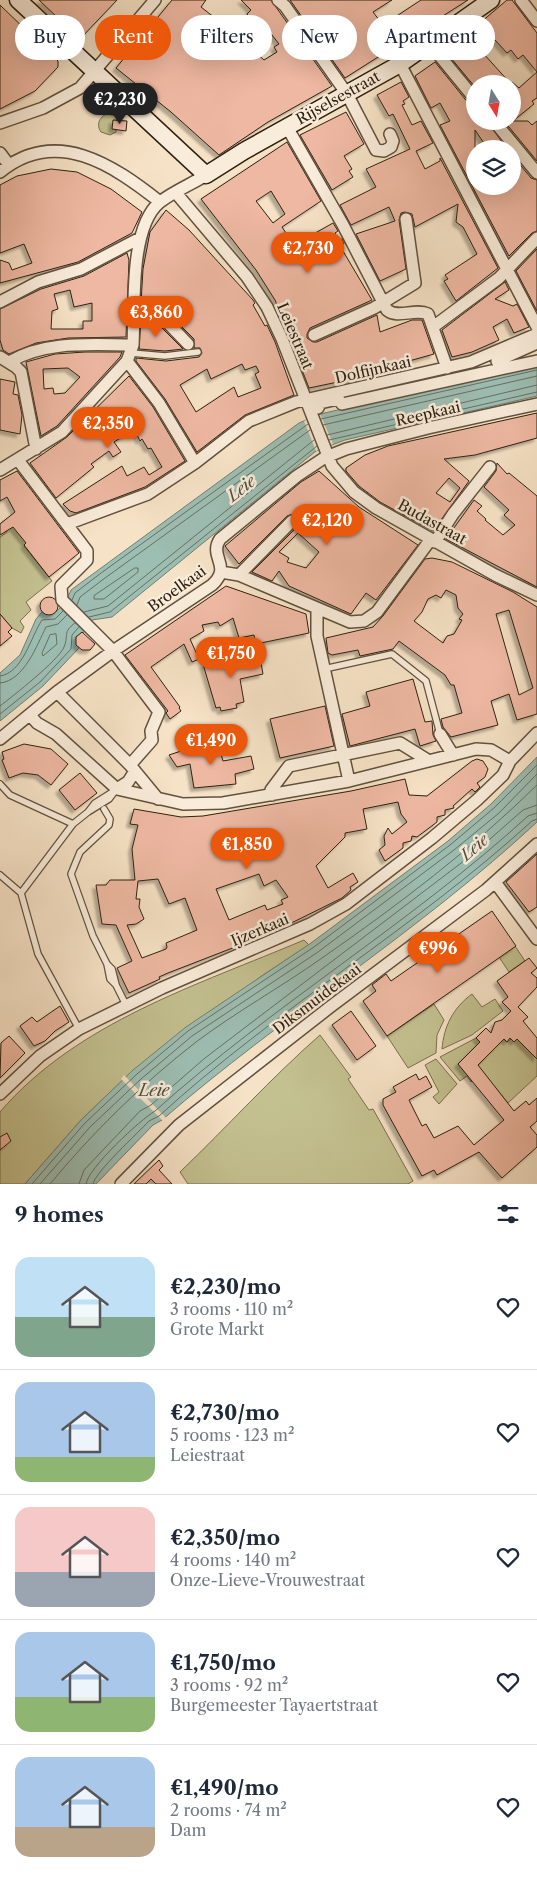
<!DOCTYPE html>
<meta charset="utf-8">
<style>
:root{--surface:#fff;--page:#f6f6f7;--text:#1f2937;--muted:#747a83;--line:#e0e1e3;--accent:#ea580c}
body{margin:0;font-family:"Libre Caslon Text",serif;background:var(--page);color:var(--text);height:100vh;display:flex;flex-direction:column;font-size:19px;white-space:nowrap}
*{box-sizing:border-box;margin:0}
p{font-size:16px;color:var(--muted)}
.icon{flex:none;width:28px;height:28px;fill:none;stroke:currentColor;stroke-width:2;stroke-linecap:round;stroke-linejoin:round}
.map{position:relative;height:1184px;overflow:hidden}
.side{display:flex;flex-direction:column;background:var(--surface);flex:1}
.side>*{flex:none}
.top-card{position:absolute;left:15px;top:15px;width:508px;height:45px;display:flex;gap:10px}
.needle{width:32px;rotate:169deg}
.buttons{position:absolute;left:466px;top:75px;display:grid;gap:10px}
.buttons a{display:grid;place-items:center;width:55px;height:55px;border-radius:50%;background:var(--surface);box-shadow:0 5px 20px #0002;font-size:25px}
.price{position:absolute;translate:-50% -42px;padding:0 11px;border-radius:18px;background:var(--accent);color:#fff;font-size:16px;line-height:32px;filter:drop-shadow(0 1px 2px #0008)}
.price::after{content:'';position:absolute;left:50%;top:30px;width:15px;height:11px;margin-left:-8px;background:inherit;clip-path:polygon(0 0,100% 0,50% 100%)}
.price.on{background:#222;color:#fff}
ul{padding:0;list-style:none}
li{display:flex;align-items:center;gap:15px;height:125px;padding:0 15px}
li+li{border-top:1px solid var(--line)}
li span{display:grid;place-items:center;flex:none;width:140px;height:100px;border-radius:15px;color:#555}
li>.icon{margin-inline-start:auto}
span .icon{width:60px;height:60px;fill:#fffc;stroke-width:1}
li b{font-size:21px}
h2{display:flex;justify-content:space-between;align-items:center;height:60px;padding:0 15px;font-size:21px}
.chip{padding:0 18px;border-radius:22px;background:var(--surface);box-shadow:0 5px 20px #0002;font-size:18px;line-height:45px}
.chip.on{background:var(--accent);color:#fff}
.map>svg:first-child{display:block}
.green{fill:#c4c190;stroke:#7a7150}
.water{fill:#9dbeb3;stroke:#717f72}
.pier{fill:#f6e2c6}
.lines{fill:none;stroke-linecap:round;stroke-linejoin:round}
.shore{stroke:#667062;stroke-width:1}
.building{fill:#eeb8a2;stroke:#2f2110;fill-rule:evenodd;filter:url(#shadow)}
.lane-casing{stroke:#61513e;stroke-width:8}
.street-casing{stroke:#61513e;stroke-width:14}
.secondary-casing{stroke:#2f2110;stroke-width:19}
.lane{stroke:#f9ecda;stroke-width:5.5}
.street{stroke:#f9ecda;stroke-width:11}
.secondary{stroke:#f9ecda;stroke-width:16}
.labels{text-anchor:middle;stroke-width:5;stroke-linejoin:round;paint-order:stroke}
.street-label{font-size:15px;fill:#2f2110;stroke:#f9ecda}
.water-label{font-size:16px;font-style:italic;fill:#505041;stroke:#f9ecda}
</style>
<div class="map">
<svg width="537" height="1184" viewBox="0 0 537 1184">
<defs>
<filter id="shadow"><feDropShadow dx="-3.5" dy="3.5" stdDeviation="1" flood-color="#0004"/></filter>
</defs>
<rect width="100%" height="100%" fill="#f6e2c6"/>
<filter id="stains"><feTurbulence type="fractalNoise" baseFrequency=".004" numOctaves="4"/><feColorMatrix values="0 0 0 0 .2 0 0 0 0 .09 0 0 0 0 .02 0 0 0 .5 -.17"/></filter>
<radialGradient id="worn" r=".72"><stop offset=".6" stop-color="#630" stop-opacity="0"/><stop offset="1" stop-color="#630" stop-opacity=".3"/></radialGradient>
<path class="green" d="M106,114L117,116L116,132L110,135L101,132C96,125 99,118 106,114Z
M7,519L34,537L24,546L52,581L26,602L31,610L20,621L24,627L21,633L12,628L0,614V537L7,532L1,523Z
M304,940L309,945L263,975L134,1070L81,1120L25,1184H0V1112C77,1022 198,985 304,940Z
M515,946L525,961L509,972L499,957Z
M472,994L482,1007L495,999L503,1011L472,1035L442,1049C444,1026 453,1008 472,994Z
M434,1004L444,1020L437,1035L436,1053L408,1068L387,1036Z
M320,1035L351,1077L348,1079L369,1110L373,1109L413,1181L408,1184H188L180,1172C227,1127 271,1078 320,1035Z
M476,1038L480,1042L458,1064L468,1076L503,1039L507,1042L511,1039L514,1042L517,1039L537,1059V1076L508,1103L482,1071L471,1082L467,1076L460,1081L440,1057Z
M436,1059L457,1084L439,1104L433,1097L439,1092L425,1065Z"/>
<path class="water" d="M537,365V396L345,440L316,451L112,617L92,620L87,630L76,637L79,648L43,686L0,721V673L20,655L36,619L42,612C55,620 67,601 71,590L299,423L320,414Z
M537,757V822C420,931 282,1016 162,1120L153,1125L96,1184H25L81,1120L133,1070L186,1027L311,943L448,841L491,804Z"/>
<path class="pier" d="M320,414L333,444L316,451L304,421Z
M124,1075L167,1119L164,1122L121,1079Z"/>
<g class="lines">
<path class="shore" d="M321,419L537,370
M323,425L537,376
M327,435L537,385
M329,440L537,392
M135,568H138V572L104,599H94V596Z
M72,600L75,593L101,573L308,424
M77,605L80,597L105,578L310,430
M84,612L108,606L314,440
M89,617L110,612L317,446
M56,634L57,644L43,656L42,653L50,635Z
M0,676C23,673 31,636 42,620L55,619L63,611
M0,683C24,681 37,645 46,627L58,624L67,615
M0,706C13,696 59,660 64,647C69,636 62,632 75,623
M0,714L40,682L71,649L72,635L79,627
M32,1184L85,1123L137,1074L188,1031L314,947L450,845L494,808L537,765
M40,1184L90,1127L141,1079L192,1036L318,952L454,850L499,813L537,774
M50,1184C93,1132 142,1084 196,1042C236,1012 281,987 322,958C397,906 472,849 537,785
M79,1184L84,1170L140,1111L151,1105L205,1058L473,854L523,810L537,805
M86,1184C87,1169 141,1119 155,1111C273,1005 411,923 528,816L537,813
M93,1184C94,1173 139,1132 149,1121L159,1116C276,1009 415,928 532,821L537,819"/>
</g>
<path class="building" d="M39,0H117L80,39Z
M172,0H206L201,7L243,40L239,45L251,55L254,51L264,60L277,52L274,47L279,44L265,26L259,31L247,14L251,10L241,0H271L332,86L268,122L219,155L171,112L116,68Z
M290,0H392L373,12L383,25L421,0H468L345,78Z
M507,0H512L537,33V72L523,55L518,59L511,50L507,53L495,40L482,52L511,84H475V87L446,52Z
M0,5L58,61V67L35,91L0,109Z
M435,62L469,104L475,106V121H487L507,149H488L475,130V186H512V155L531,178L537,180V231L532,233L509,256L440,125L450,121L440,103L431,108L415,76Z
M537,72V98L532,101L534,104L513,121H528L532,125L537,121V161L504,121H512V82L519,88Z
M401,82L409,97L403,101L405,104L402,105L412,125L421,121L433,143L416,151L425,169L440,161V158L498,268L456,301L444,281L448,279L445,275L477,254L463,227L456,222L458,204L415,227L412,214L405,212L401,213L399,220L406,269L380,281L356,234L395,221L389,207L351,225L340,205L376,187L366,169L410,149L393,114L389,116L377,95Z
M346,112L364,144L344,156L352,169L349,171L353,177L332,190L300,135Z
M113,120L127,121L126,131L112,129Z
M287,142L321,201L282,227L294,245L333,223L338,231L335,233L338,240L342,239L344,244L340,246L372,300L310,328L307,334V338L313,342H317L377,315L380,332L412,320H422L434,354L391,366L386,372L309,388L275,300L256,270L201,199ZM271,191L285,214L273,223L256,201Z
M51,169L77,172L111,189L142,212L132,233L78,262L0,283V260L9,263L12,270L32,263L24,244L0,253V185L17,176Z
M166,210L189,230L253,300L255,303L253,305L265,326L267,325L275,342L294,395L245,415L197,452L165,399L136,361V358L166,361L199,357L202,353L200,348H194V339L168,313L141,303L143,269L150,232ZM242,364L245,370L256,366L259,372L255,374L261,388L238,397L234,387L196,412L180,385L207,369L211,379Z
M537,249V311L516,271Z
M127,253L129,260L126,337L68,338L36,343L9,354L3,350L0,340V309L41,289L84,276ZM70,290L74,307L92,303V321H83V329H51L52,311L58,309L54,294Z
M505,282L509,290L495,299L513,306L517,304L529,327L514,333L507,319L493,327L499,340L472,352L452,357L442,330Z
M141,319L159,325L183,349L165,351L139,349Z
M85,352H122L120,357L57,426L41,436L26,362L55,354ZM68,368L80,377L65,393L54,394L53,388L44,389L43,369Z
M129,376L153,407L185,461L145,487L76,513L70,511L63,504L122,466L127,476L144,467L149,475L162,467L151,448L148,449L142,439L140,441L135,431L131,434L130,432L114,442L121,452L113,457L109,451L91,464L94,467L56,498L30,463L67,437Z
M0,379L15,382L13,394L18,395L22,415L20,434L0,430Z
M537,413V438L475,455L444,459L469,481L433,531L380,502L359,486L346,471V468L365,455L388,446ZM449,478L460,488L450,502L436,493Z
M497,463L507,474L509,473L537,496V587L446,539L474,500L482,506L477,511L486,519L485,520L503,535L515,525L504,515L509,510L484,487L496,471Z
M17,471L79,553L49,577L24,545L26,543L13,527L0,535V524L15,512L7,497L0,501V480Z
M319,471L359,507L418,545L376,600L366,593L351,614L289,586L279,571L272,581L252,572L298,526L299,519L294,514L287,516L239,564L225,546L301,482ZM298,533L319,552L306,568L287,562L289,558L279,552Z
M432,558L452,562L513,592L537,607V714L517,720L509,694L491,701L498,725L451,737L443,727L441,719L462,713L454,685H451L445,675L399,641L393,649L360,656L358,650L332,655L328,653L326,638L373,627L383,616L425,559ZM446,590L456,595L458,608L463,614L459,619L462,620L454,634L447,636L443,643L414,621L422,612L428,599L436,595L441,598ZM509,610L533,688L519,695L496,614Z
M226,586L306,614L309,633L256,644L254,635L239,638L233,618L220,626L218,622L202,625L204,631L190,639L199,659L192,662L184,644L151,667L180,707L179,708L181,711L170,719L166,713L168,711L125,655Z
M40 606a9 9 0 1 1 18 0a9 9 0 1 1-18 0Z
M0,614L12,628L8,632L12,636L0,646Z
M82,632L95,644L90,650H82L76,645V637Z
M259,652L263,674L240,679L244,702L236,704L237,708L221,711L220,707L216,708L203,664Z
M413,679L425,722L432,721L433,735L436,741L420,746L415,729L350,746L342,714L370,706L366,692Z
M325,706L334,746L280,758L270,719Z
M191,741L194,750L218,743L223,761L251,756L254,769L235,774L236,784L194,788L190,764L177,767L169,755L187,749Z
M24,744L51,749L68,764L51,785L38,775L23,773L9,778L2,760L4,759L2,752Z
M477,759L483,761L488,769L485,777L477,783L480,787L475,792L472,789L453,806L454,808L445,810V815L437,817V822L417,837L412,836L411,841L403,843V848L385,861L379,850L385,845L384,836L388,828L392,834L407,822L401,814L398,802L363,809L367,829L345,833V837L316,866L328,888L353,873L358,882L350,887L351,890L342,898L275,931L272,923L244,935L248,942L168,973L159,977L160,979L129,993L117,968L132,961L116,925L102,924L96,885H106L110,880H135L132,849L138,825L130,824L134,809L181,817L203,816L351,791L405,779L409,795L427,796L472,761ZM259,874L264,886L276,880L288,897L281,900L283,904L267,910L265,905L229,920L216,889ZM158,879L169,904L185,898L197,930L166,943L167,947L166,949L142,958L127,925L136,924L144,919L139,907L140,899H136L138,881Z
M80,773L97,793L75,810L59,790Z
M537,854V907L529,912L506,882Z
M492,911L516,946L387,1036L363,1001L376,991L372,985L386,974L391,981Z
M529,958L537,968L531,973L537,978V987L518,1007L528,1017L523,1021L537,1038V1059L517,1039L514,1042L510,1038L507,1042L504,1039L478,1065L514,1111L526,1101L529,1105L537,1098V1121L530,1127L537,1135V1147L502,1178L479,1152L437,1175L434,1170L422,1176L383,1105V1099L396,1092L393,1087L416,1074L419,1080L426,1076L432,1087L409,1100L422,1126L426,1124L434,1138L458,1126L474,1145L504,1120L458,1064L480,1042L476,1038L486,1028L491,1033L495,1022L502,1020L511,1011L502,1002L508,997L497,981Z
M60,1006L69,1022L55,1031L45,1041L34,1046L20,1026L32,1017L37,1022Z
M351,1011L376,1046L357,1060L332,1025Z
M9,1036L25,1053L0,1078L1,1043Z
M7,1133L11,1141L0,1150V1137Z
M159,1160L163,1166L159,1170L172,1184H156L151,1179L146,1184H134Z"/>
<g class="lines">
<defs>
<path id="lane" d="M131,353L165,356L198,352
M324,669L392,654L426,681L440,734
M0,784L10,795L73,824
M104,809L110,819L109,825L80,852L71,874L93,936L107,964L112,969L116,985L126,1005
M88,812L109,799L115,791
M0,875L21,893L38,954L79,1029
M21,893L73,824L88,812L95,803L117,789
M107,964L110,979L116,985"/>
<path id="street" d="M278,0L285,6L347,94L376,150L384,151L391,147L393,141L390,134
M521,0L537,21
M430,44L475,99
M400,64L537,327
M494,121L537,173
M0,123L43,108L80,88L155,0
M287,127L343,225L387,310C398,319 415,308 428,314L447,368
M0,153L9,165
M0,172C56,126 113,165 160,202
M176,193L247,277L267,307L282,339L332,466L354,492L376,508L495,575L537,595
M0,302L38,282L81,269L140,238
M135,309L163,318L188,344
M433,327L499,278L537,238
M314,335L374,308L415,283L406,219
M0,357L16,367L21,372L36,449
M127,361L159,403L195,463
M9,362C46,340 91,345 133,345
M498,363L497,361L537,343
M318,408L320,403L338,399L342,404L537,361
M18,460L87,551V560L61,586L62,600L113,651L159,712L151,731L152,740L130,765
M0,470L62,432L127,361L133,345C135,307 129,227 160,202C174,191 192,184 206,175
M67,524L148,494L195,463L249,421L296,402L471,362L537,334
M435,542L453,514L490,467
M221,572L239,575L350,622L364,621L377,612L431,539
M239,575L292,521
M317,610V636L349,781
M57,692L130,765L158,799
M30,715L37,723L56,734L117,789L183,804L223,803L349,781L476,749L491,750L510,761
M440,734L453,755
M0,739L57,692L113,651L212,585C233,566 208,557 220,539L297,476L324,458L346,449L428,428L537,404
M117,789L128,782L135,771
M272,795L271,790L289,766L400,743L429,761
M495,882L537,939
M0,1094L40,1056L79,1029L162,988L310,924L346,904L432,838L477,800L503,775L510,761L537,733
M121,1184L179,1125L330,1007L486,890L537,844"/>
<path id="secondary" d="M18,0L206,175L244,151L400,64L491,0"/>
</defs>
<use href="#lane" class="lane-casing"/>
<use href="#street" class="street-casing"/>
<use href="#secondary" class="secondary-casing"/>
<use href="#lane" class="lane"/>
<use href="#street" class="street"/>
<use href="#secondary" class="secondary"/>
</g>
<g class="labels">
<g class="street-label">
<text transform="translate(338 98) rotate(-29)" y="5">Rijselsestraat</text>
<text transform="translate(295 336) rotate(67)" y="5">Leiestraat</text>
<text transform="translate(373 370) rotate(-13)" y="5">Dolfijnkaai</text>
<text transform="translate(428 414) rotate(-13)" y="5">Reepkaai</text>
<text transform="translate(432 522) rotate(29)" y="5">Budastraat</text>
<text transform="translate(177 589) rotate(-36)" y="5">Broelkaai</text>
<text transform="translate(260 930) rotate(-23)" y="5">Ijzerkaai</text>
<text transform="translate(317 999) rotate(-37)" y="5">Diksmuidekaai</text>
</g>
<g class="water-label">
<text transform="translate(241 488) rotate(-38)" y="6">Leie</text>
<text transform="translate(474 847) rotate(-41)" y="6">Leie</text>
<text x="154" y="1096">Leie</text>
</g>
</g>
<rect width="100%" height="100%" filter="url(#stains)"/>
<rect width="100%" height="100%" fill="url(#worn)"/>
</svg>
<div class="buttons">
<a><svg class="needle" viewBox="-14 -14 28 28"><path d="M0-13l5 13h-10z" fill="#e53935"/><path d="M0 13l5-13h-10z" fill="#747a83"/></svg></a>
<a><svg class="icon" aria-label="layers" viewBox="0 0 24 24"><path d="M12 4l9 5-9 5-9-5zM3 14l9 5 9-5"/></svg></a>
</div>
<b class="price on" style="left:120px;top:125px">€2,230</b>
<b class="price" style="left:308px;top:274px">€2,730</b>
<b class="price" style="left:156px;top:338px">€3,860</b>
<b class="price" style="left:108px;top:449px">€2,350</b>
<b class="price" style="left:327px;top:546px">€2,120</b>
<b class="price" style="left:231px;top:679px">€1,750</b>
<b class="price" style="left:211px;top:766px">€1,490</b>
<b class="price" style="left:247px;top:870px">€1,850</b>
<b class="price" style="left:438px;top:974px">€996</b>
<div class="top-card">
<a class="chip">Buy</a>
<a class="chip on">Rent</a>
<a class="chip">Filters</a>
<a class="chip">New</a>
<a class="chip">Apartment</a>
</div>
</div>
<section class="side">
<h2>9 homes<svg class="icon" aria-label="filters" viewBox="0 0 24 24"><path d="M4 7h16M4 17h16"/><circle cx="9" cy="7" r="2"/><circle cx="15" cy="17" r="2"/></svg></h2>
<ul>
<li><span style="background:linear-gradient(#bfe0f5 60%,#7fa58c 0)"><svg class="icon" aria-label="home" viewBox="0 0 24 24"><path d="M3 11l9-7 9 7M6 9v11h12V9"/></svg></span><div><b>€2,230/mo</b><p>3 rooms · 110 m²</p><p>Grote Markt</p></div><svg class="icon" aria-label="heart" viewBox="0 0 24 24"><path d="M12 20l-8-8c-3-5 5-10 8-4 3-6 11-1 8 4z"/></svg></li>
<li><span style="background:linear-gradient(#a9c7e8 75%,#8fb573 0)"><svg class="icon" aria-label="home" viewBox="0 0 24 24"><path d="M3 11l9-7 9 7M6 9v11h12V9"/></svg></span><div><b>€2,730/mo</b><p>5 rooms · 123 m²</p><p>Leiestraat</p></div><svg class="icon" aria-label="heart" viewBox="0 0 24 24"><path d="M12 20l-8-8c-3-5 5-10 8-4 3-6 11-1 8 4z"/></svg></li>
<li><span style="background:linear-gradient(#f6c9c9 65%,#9aa5b1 0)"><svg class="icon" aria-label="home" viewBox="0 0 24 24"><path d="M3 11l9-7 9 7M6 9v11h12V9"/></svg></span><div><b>€2,350/mo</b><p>4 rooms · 140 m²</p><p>Onze-Lieve-Vrouwestraat</p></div><svg class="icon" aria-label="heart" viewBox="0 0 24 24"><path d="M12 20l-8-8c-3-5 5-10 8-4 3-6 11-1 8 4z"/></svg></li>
<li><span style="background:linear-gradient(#a9c7e8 65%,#8fb573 0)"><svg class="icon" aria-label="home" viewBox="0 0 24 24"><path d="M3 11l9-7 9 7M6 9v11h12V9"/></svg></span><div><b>€1,750/mo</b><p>3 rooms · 92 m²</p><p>Burgemeester Tayaertstraat</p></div><svg class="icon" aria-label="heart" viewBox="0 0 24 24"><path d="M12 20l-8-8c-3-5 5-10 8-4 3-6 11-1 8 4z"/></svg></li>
<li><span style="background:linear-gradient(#a9c7e8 70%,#b9a48a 0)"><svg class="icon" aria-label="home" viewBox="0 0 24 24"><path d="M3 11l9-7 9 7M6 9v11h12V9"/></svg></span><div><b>€1,490/mo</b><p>2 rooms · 74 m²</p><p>Dam</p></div><svg class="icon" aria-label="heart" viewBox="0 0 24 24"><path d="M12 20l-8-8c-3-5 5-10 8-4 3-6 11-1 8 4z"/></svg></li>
</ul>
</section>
